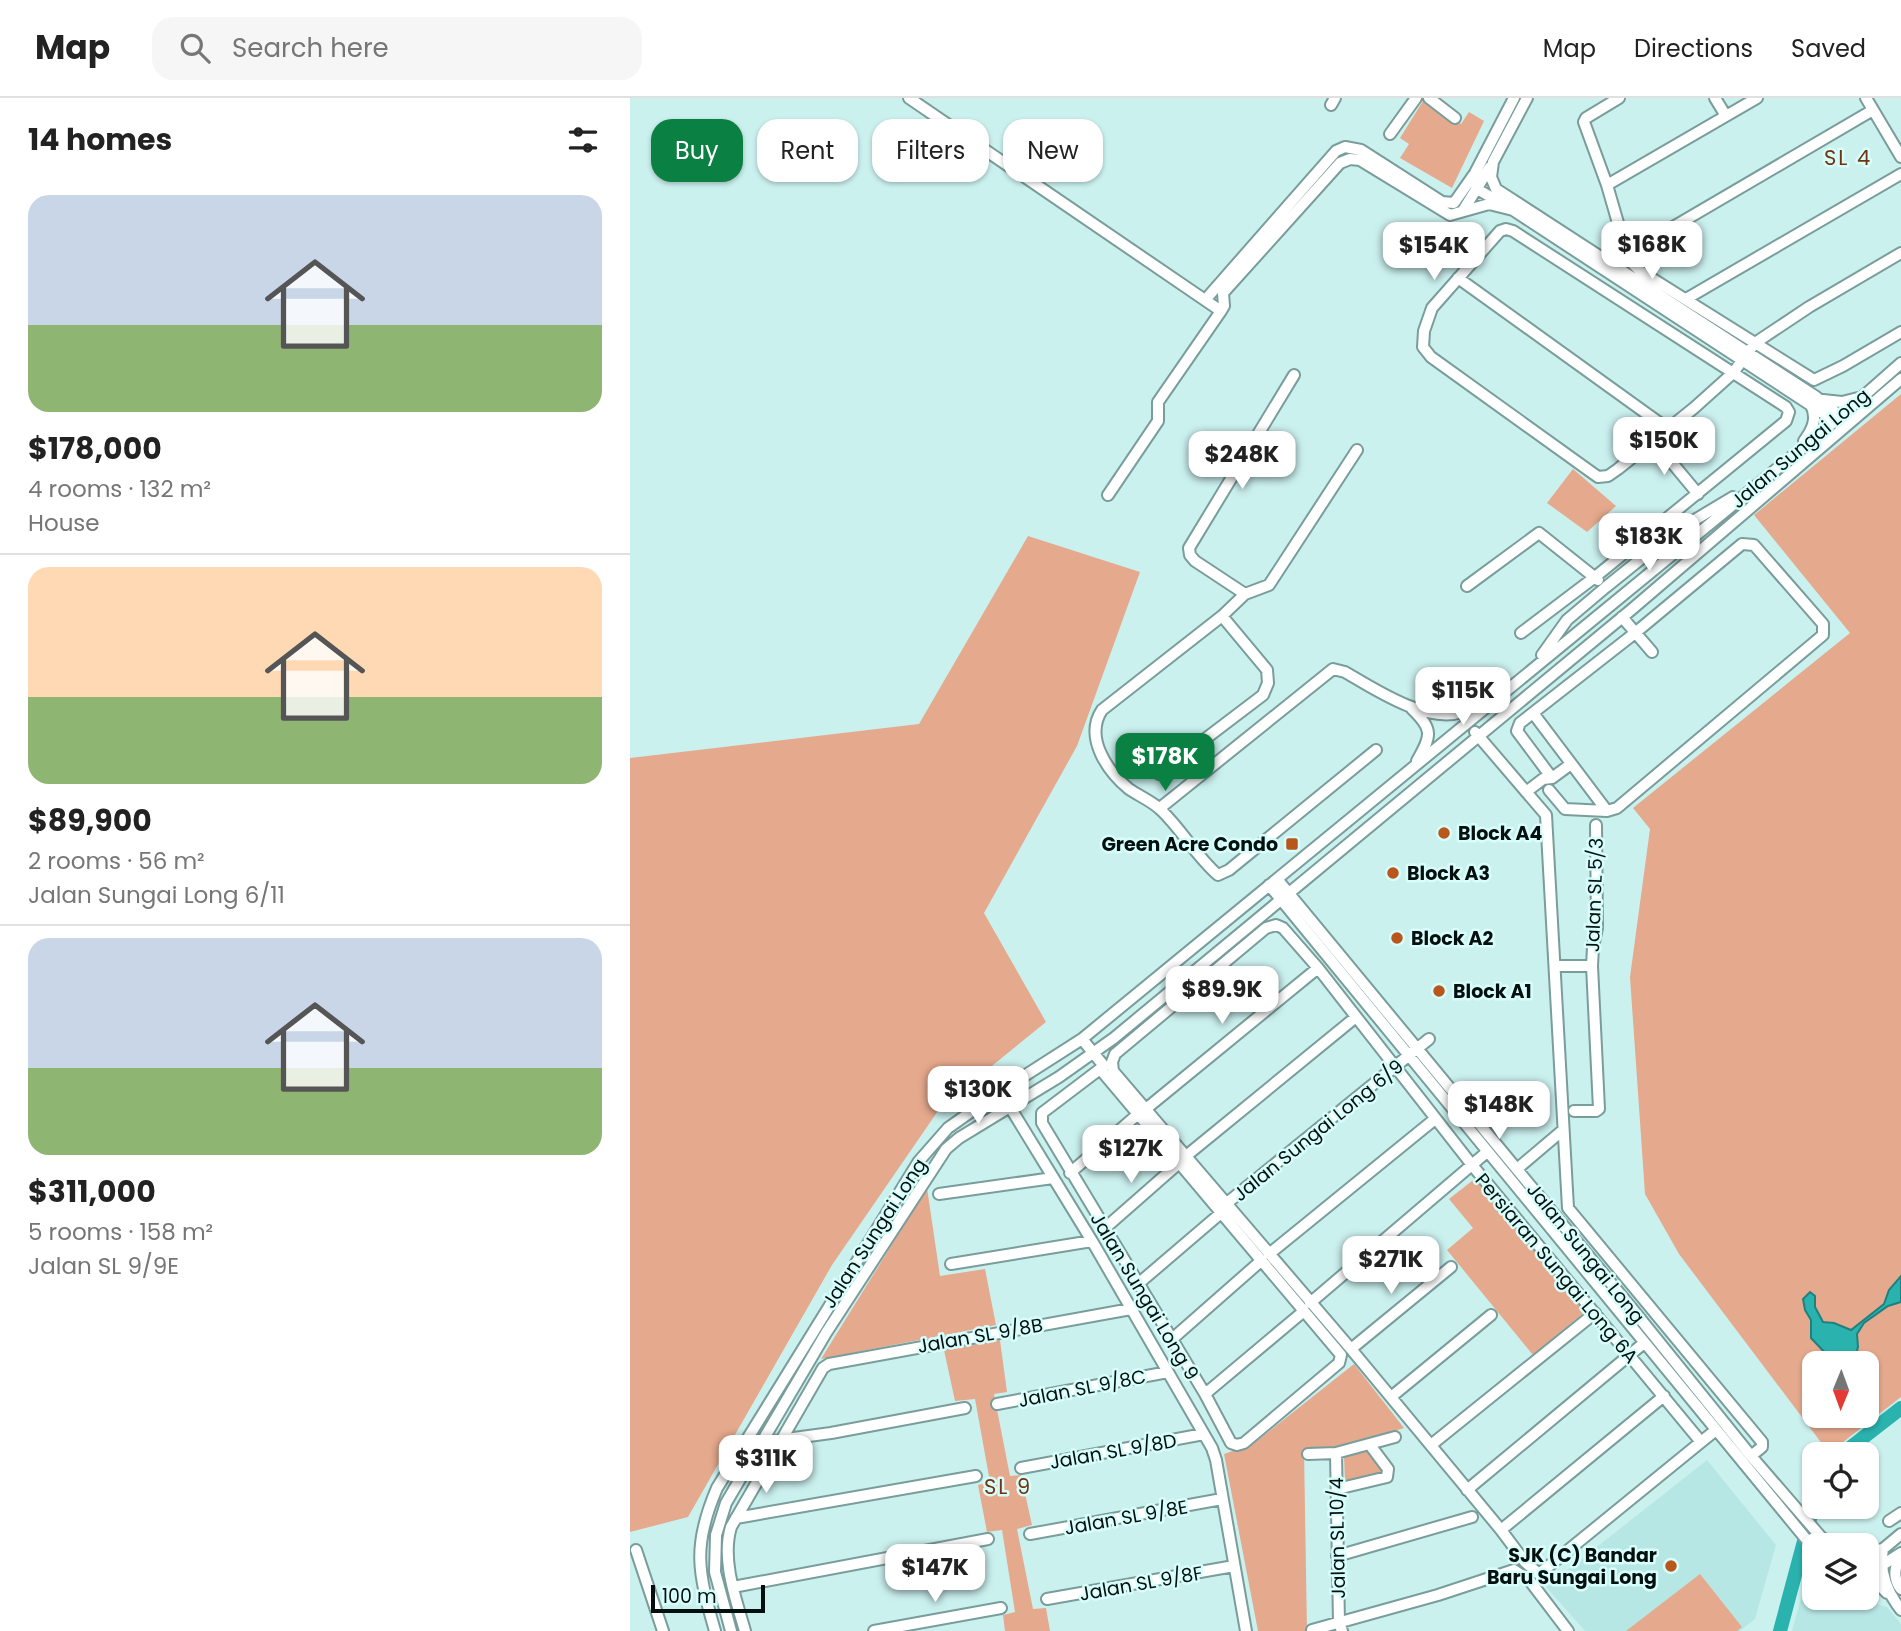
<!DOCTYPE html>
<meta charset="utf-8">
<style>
:root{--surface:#fff;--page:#f6f6f6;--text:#222;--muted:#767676;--line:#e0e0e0;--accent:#0b8043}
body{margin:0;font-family:Poppins,sans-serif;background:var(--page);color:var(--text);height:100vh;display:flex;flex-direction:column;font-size:26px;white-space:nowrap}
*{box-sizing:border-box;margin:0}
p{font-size:23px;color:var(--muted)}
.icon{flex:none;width:38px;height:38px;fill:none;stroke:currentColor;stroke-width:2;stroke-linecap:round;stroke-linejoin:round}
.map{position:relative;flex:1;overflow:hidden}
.details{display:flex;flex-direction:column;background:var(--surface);width:630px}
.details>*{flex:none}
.banner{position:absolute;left:21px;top:21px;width:665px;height:63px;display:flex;gap:14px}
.needle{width:46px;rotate:181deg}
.fabs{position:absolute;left:1172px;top:1253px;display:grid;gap:14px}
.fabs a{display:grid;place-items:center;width:77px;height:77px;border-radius:14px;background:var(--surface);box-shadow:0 2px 5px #0004;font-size:35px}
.scale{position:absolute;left:21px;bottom:18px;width:114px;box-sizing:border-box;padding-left:7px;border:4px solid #03100f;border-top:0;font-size:19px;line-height:24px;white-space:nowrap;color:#03100f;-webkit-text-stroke:5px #d8fefc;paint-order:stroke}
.price{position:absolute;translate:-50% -60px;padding:0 16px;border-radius:14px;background:#fff;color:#222;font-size:23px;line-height:46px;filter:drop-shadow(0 2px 4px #0008)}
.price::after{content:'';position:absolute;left:50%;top:42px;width:21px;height:16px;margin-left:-10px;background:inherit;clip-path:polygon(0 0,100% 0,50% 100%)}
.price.current{background:var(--accent);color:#fff}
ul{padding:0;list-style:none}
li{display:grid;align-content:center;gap:14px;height:371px;padding:0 28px}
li+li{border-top:2px solid var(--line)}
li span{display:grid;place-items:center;height:217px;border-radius:21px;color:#555}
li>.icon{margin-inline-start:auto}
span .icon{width:126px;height:126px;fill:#fffc;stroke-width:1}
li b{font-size:30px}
h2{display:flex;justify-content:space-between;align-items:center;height:84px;padding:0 28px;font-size:30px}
.chip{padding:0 24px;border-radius:21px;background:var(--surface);box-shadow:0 2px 5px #0004;font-size:24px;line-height:63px}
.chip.current{background:var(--accent);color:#fff}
header{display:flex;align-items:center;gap:42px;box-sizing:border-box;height:98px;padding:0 35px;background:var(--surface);border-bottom:2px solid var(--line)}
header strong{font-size:33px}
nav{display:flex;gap:38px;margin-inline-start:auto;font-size:24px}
.search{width:490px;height:63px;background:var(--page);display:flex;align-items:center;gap:18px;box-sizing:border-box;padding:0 24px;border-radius:21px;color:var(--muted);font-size:26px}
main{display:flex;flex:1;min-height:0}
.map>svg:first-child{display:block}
.built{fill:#b7e7e5}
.green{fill:#e5a98d;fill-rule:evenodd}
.water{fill:#2ab2af;stroke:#1e817f;stroke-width:2}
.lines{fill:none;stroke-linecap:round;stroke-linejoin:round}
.river{stroke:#2ab2af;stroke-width:14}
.minor-casing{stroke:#799d9b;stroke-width:14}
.minor{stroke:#fff;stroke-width:10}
.poi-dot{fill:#b8561c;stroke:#d8fefc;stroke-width:2.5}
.labels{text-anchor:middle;stroke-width:5;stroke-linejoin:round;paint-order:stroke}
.street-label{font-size:19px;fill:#03100f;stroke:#d8fefc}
.poi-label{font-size:19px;font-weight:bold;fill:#03100f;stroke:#d8fefc;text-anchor:start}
.neighbourhood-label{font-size:21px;letter-spacing:2px;fill:#72330f;stroke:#d8fefc}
</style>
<header>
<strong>Map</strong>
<div class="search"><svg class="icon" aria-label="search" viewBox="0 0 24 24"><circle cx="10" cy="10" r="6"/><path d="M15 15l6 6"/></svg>Search here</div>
<nav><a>Map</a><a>Directions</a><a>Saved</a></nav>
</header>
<main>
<section class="details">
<h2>14 homes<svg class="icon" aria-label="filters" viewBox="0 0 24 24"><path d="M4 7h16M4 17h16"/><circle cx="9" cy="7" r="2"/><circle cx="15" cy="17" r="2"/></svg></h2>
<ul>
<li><span style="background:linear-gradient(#c9d6e8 60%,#8fb573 0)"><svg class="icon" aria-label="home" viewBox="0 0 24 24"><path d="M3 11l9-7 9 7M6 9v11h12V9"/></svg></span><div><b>$178,000</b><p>4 rooms · 132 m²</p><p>House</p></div></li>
<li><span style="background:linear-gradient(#ffd9b3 60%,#8fb573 0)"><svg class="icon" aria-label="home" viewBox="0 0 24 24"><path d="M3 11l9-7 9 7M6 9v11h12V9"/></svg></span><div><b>$89,900</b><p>2 rooms · 56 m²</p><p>Jalan Sungai Long 6/11</p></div></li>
<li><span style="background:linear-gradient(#c9d6e8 60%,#8fb573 0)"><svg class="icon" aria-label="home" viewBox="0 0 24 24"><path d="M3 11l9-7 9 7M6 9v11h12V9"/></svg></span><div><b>$311,000</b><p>5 rooms · 158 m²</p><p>Jalan SL 9/9E</p></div></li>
</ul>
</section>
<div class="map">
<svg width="1271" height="1533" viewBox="0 0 1271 1533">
<rect width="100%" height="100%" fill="#cbf1ef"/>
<path class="built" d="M1077,1362L1146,1447L1125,1521L1110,1533H955L916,1489Z
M1175,1485L1185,1487V1500H1225L1257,1509L1271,1526V1533H1162Z"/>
<path class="green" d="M793,3L831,26L839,14L854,23L822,90L770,60L779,46L770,40Z
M1271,296V1299L1199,1355L1049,1156L1015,1096L1000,879L1020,731L1003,710L1220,535L1124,417ZM1185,1265H1237V1318H1185Z
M943,371L986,408L957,434L917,405Z
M398,438L510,474L447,648L354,815L416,924L310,1010L202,1167L58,1419L0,1434V660L289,626Z
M847,1079L955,1214L903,1257L817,1152L843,1130L819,1101Z
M297,1090L310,1178L355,1171L366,1227L191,1261Z
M370,1242L377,1294L364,1296L380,1378L391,1377L402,1427L387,1431L403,1511L416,1510L420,1533H375L373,1517L385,1514L372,1432L357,1434L348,1387L360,1384L345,1301L325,1303L314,1252Z
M724,1266L774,1330L721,1347L674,1352L677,1533H628L594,1356L623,1346Z
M738,1351L754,1375L715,1384L714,1358Z
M1070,1476L1112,1529L1107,1533H996Z"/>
<path class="water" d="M1271,1178V1204L1258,1208L1234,1225L1227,1236L1228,1249L1224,1265H1201L1200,1260L1181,1240V1222L1175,1212L1173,1201L1180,1194L1185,1198V1209L1193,1224L1204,1225L1221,1232L1254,1206L1259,1192Z"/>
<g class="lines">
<path class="river" d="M1212,1356L1271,1310
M1150,1533L1185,1402"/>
<defs>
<path id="minor" d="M279,0L591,213
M799,0L825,20
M897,0L863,64L861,79L866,91L1185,298L1210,318L1212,323
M989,0L956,20L954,24L977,87L997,156L1002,165L1010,173L1184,282L1213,268L1271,234
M1085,0L1096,18
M1236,0L1271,59
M701,7L705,0
M760,36L786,0
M845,75V85L847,91L883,112L1208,325
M977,87L1127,0
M834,111L860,69
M997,156L1243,12
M828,180L1038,331
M576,201L706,53L715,49L731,52L812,104L824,105L845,75L884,0
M1056,201L1271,76
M1193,302L1212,304L1228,300
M1024,343L1068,396
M1174,343C1182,332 1188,321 1181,307
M727,352L639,487L615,496L592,518L472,612C454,639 477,673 499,691C509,698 522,703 531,712C552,732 566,758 588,777L599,772L746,652
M478,397L528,323V304L591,213L594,208L593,195L710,65L720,61L730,62L820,117L859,106L883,112
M837,488L909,435L968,482
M615,496L565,463L560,457L559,450L664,277
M992,519L1022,554
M891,535L965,479L1156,323L1159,314L1156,309C1065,250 974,191 883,133L876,131L870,133L802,210L794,233L793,249L801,259L968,379L978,378L988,371L1064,310L1103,275L1125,245L1179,209L1271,155
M912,557L937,522L976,489L1043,435L1103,399
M782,611C804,632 801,638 787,663
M903,615L977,713
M845,634L916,717L938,1110L1132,1344V1349L1121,1358
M529,676L633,597L638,585L637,572L592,518
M919,692L935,711L977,713L987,710L1193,537V526L1124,447L1112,446L1005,535L890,625L887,633L922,680
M896,694L913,681L922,680L941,666
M530,710L703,571L715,574C744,591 797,626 832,614C844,609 855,601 866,596
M647,781L1004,1213L1121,1358L1191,1439L1202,1447
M639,787L1185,1452
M925,868H962
M452,941L474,968L412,1015V1025L575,1296L601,1345L607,1347L614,1345L709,1265L711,1257L470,971
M386,983L381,996L380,1009L462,1143L582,1350L586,1362L616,1533
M517,1010L688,870
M944,1013H966L969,1011L962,868L963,849L967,830L966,727
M556,1058L726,919
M887,1071L933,1032
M440,1075L507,1017
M309,1096L423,1080
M597,1105L799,941
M474,1131L548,1066
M639,1156L805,1021
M321,1166L462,1143
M508,1186L591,1115
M680,1205L857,1054
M541,1242L632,1162
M721,1251L821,1169
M575,1296L674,1213
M761,1299L861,1217
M367,1306L538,1274
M149,1342L201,1335L335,1310
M1071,1344L842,1067L688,870L653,830L646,827L636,830L485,956L482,964L483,973L721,1251L871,1432L895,1464L909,1476L1071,1344L1086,1332
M801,1347L965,1215
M706,1355L709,1525L712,1533
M678,1356L706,1355L765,1339
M391,1370L574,1336
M707,1391L757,1379L758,1371L740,1347
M837,1392L1014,1245
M106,1420L346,1378
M1259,1423L1271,1415
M871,1432L1034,1298
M400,1436L592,1401
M1253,1451C1249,1473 1257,1494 1271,1512
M6,1452L33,1533
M1237,1454L1253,1451L1271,1436
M1271,1456C1265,1469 1262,1479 1271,1491
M707,1458L842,1419
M1237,1469L1251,1468L1271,1455
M1237,1475L1257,1495
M103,1489L358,1441
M417,1501L604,1468
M682,1532L808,1497L884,1472L900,1483L938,1533
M85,1533C68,1474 62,1448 87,1390L289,1063L318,1030L366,996L452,941L1204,324L1271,265
M101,1533L85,1474L86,1437L96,1405L196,1235L316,1051L329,1040L429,979L484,940L1001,512L1271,281
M115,1533C106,1501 91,1462 101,1429L193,1270L199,1266L501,1211
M244,1533L371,1510"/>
</defs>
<use href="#minor" class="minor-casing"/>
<use href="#minor" class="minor"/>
</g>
<g class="poi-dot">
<circle cx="814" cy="735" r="7"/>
<rect x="655" y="739" width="14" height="14" rx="3.5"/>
<circle cx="763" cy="775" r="7"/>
<circle cx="767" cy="840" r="7"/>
<circle cx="809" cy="893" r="7"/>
<circle cx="1041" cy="1468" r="7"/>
</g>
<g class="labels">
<g class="street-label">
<text transform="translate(1170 350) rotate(-40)" y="7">Jalan Sungai Long</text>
<text transform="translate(964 797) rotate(-88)" y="7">Jalan SL 5/3</text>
<text transform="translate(688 1032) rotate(-39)" y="7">Jalan Sungai Long 6/9</text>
<text transform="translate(244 1135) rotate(-57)" y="7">Jalan Sungai Long</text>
<text transform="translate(956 1155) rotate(51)" y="7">Jalan Sungai Long</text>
<text transform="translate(927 1170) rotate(50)" y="7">Persiaran Sungai Long 6A</text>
<text transform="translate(515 1198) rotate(59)" y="7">Jalan Sungai Long 9</text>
<text transform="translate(350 1237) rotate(-10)" y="7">Jalan SL 9/8B</text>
<text transform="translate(452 1290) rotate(-11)" y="7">Jalan SL 9/8C</text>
<text transform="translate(483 1353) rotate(-10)" y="7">Jalan SL 9/8D</text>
<text transform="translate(496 1419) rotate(-10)" y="7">Jalan SL 9/8E</text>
<text transform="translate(707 1440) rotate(-91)" y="7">Jalan SL 10/4</text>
<text transform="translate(511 1485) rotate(-10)" y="7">Jalan SL 9/8F</text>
</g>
<g class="poi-label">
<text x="828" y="742">Block A4</text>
<text x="648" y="753" text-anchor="end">Green Acre Condo</text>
<text x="777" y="782">Block A3</text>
<text x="781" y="847">Block A2</text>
<text x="823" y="900">Block A1</text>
<text x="1027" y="1464" text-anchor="end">SJK (C) Bandar<tspan x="1027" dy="22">Baru Sungai Long</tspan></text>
</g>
<g class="neighbourhood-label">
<text x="1218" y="67">SL 4</text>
<text x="378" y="1396">SL 9</text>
</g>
</g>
</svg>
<div class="fabs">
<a><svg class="needle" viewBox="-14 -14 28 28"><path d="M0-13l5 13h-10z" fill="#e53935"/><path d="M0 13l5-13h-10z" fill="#767676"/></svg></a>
<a><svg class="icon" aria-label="locate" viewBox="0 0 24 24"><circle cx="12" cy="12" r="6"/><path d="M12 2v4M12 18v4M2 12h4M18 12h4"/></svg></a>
<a><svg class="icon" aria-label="layers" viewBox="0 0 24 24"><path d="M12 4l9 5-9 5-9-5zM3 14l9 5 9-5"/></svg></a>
</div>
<div class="scale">100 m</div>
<b class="price" style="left:1022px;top:183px">$168K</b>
<b class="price" style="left:804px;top:184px">$154K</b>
<b class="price" style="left:1034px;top:379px">$150K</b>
<b class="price" style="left:612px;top:393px">$248K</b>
<b class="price" style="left:1019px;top:475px">$183K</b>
<b class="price" style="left:833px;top:629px">$115K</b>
<b class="price current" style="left:535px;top:695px">$178K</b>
<b class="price" style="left:592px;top:928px">$89.9K</b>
<b class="price" style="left:348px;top:1028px">$130K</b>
<b class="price" style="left:869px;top:1043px">$148K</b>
<b class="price" style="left:501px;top:1087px">$127K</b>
<b class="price" style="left:761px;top:1198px">$271K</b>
<b class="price" style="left:136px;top:1397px">$311K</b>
<b class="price" style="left:305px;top:1506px">$147K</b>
<div class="banner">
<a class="chip current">Buy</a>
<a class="chip">Rent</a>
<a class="chip">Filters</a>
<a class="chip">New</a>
</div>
</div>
</main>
